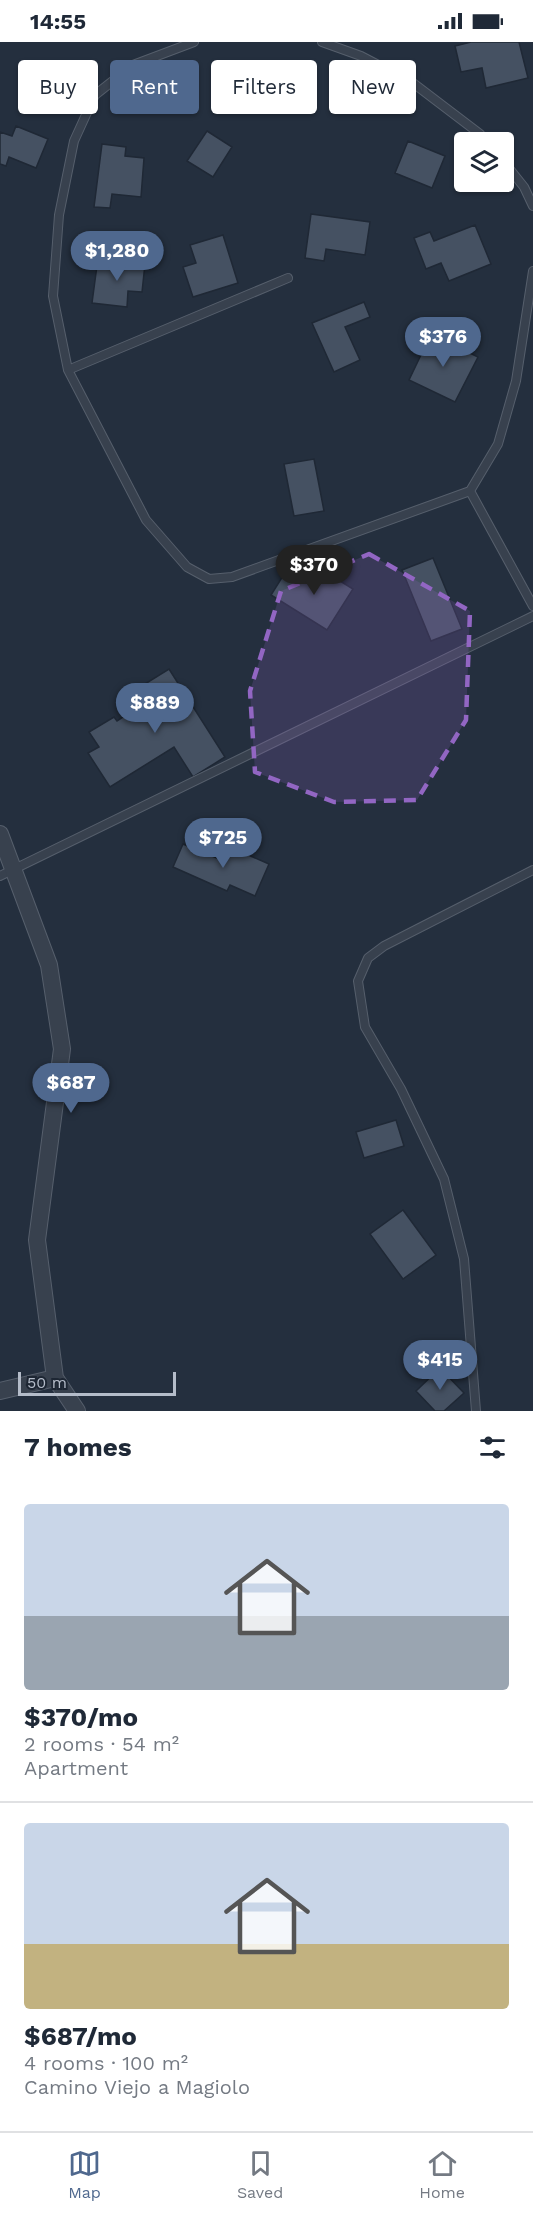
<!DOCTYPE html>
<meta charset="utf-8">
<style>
:root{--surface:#fff;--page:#f6f6f7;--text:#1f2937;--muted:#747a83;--line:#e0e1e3;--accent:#4f688e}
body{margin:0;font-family:"Work Sans",sans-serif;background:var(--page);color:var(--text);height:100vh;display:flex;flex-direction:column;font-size:22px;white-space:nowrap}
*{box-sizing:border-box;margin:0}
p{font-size:20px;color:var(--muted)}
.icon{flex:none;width:33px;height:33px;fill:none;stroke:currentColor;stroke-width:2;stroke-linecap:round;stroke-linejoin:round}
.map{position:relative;height:1369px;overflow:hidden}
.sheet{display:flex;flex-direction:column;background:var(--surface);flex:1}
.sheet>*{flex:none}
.banner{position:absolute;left:18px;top:18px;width:498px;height:54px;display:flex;gap:12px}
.controls{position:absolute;left:454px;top:90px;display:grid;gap:12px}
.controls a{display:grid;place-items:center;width:60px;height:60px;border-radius:6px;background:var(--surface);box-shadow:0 2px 4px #0004;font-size:30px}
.scale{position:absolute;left:18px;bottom:15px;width:158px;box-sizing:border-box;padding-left:6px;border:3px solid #b4bcc9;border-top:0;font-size:16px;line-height:21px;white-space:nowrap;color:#b4bcc9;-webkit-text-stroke:4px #1d2633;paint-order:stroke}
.price{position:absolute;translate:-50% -51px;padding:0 14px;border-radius:21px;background:var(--accent);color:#fff;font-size:20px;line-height:39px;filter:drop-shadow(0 2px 3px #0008)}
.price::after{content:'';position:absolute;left:50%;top:36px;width:18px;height:14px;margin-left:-9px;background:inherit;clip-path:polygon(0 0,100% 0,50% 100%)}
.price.on{background:#222;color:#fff}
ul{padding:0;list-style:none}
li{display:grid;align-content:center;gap:12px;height:318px;padding:0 24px}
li+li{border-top:2px solid var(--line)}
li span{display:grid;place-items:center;height:186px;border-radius:6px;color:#555}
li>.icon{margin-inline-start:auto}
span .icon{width:108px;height:108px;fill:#fffc;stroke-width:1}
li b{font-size:26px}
h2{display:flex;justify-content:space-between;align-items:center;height:72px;padding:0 24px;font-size:26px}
.pill{padding:0 21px;border-radius:6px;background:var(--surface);box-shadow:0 2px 4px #0004;font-size:21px;line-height:54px}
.pill.on{background:var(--accent);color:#fff}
.status{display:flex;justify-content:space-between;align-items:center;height:42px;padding:0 30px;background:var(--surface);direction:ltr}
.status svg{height:16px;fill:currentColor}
.tab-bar{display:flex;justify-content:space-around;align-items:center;height:84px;border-top:2px solid var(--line);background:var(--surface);font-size:16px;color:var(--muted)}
.tab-bar a{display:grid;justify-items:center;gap:3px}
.tab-bar .on{color:var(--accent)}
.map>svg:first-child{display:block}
.building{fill:#455162;stroke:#1f2835;stroke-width:1.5}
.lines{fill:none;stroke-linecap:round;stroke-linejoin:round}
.service-casing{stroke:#565f6c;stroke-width:10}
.minor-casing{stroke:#565f6c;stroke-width:18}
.service{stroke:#38414e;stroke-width:8}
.minor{stroke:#38414e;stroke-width:16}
.marked{fill:#9266c3;fill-opacity:0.2;stroke:#9266c3;stroke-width:4.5;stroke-dasharray:12 8;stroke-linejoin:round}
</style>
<div class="status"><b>14:55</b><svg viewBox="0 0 49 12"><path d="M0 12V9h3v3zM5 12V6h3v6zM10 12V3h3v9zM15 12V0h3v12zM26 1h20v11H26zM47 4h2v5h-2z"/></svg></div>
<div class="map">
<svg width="533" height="1369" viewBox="0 0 533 1369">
<rect width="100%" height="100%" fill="#242f3e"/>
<path class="building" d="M471,0H519L528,36L486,46L482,26L461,30L455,4Z
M16,84L48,97L36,126L9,115L6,124L0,122V90L12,94Z
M207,89L232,105L213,135L187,119Z
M408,99L445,114L432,146L395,131Z
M102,102L126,105L125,114L144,116L141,155L112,152L110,166L94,165Z
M311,172L370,180L365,213L326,207L324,219L305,216Z
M475,183L491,222L449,239L441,221L426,227L414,196L430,190L434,199Z
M223,193L238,241L193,255L183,225L196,221L190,203Z
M98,216L145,222L142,250L128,249L127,265L92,261Z
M364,260L370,275L345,285L360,318L334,330L312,281Z
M431,292L478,315L455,360L409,338Z
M314,417L324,469L294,474L284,422Z
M433,516L462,587L431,599L402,528Z
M316,524L353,547L327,588L271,553L286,529L305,541Z
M169,627L225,715L193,735L174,705L110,745L88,711L99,705L89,690L114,675L117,679L149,658L140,645Z
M183,802L224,819L230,805L269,822L255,854L230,843L227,849L173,825Z
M396,1078L404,1104L364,1116L356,1090Z
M403,1168L436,1213L403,1237L370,1192Z
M440,1326L464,1351L444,1369H435L416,1349Z"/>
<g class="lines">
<defs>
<path id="service" d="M194,0L133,23L95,53L74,99L59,173L53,254L68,328L146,478L187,525L209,537L232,535L470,449L498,402L516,339L533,229
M322,0L361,14L413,41L480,92L487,100
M504,120L524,145L533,164
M68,328L288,236
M470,449L533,564
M0,834L533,574
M476,1369L464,1217L444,1137L401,1047L365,985L358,939L368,916L384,904L533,828"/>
<path id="minor" d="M0,792L49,923L62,1007L37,1198L55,1336L77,1369
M0,1349L55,1336"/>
</defs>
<use href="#service" class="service-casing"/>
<use href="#minor" class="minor-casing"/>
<use href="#service" class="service"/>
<use href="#minor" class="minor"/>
</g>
<path class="marked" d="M369,512L470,569L466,678L417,758L334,760L255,730L250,649L281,549Z"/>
</svg>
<div class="controls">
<a><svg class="icon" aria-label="layers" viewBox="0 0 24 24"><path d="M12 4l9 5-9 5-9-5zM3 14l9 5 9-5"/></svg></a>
</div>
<div class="scale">50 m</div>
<b class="price" style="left:117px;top:240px">$1,280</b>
<b class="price" style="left:443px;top:326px">$376</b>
<b class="price on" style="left:314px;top:554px">$370</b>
<b class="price" style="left:155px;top:692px">$889</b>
<b class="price" style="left:223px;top:827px">$725</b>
<b class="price" style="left:71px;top:1072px">$687</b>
<b class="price" style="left:440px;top:1349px">$415</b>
<div class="banner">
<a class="pill">Buy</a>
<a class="pill on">Rent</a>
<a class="pill">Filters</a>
<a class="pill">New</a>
</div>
</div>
<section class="sheet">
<h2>7 homes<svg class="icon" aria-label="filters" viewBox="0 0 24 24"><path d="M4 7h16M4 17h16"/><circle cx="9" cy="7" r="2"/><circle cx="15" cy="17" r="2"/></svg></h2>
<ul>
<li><span style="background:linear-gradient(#c9d6e8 60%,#9aa5b1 0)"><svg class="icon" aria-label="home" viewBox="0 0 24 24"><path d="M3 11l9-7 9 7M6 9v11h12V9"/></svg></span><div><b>$370/mo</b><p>2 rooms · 54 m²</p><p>Apartment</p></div></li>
<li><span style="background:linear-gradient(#c9d6e8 65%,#c2b280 0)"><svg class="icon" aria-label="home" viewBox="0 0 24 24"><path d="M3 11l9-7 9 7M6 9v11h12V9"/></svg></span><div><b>$687/mo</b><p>4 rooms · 100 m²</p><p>Camino Viejo a Magiolo</p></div></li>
</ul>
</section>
<nav class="tab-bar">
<a class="on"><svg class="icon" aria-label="map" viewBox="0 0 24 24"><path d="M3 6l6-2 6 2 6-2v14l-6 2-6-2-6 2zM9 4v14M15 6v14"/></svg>Map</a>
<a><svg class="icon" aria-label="saved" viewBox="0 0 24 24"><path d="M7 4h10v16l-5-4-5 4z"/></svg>Saved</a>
<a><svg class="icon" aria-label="home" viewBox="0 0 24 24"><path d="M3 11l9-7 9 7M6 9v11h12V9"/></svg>Home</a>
</nav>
